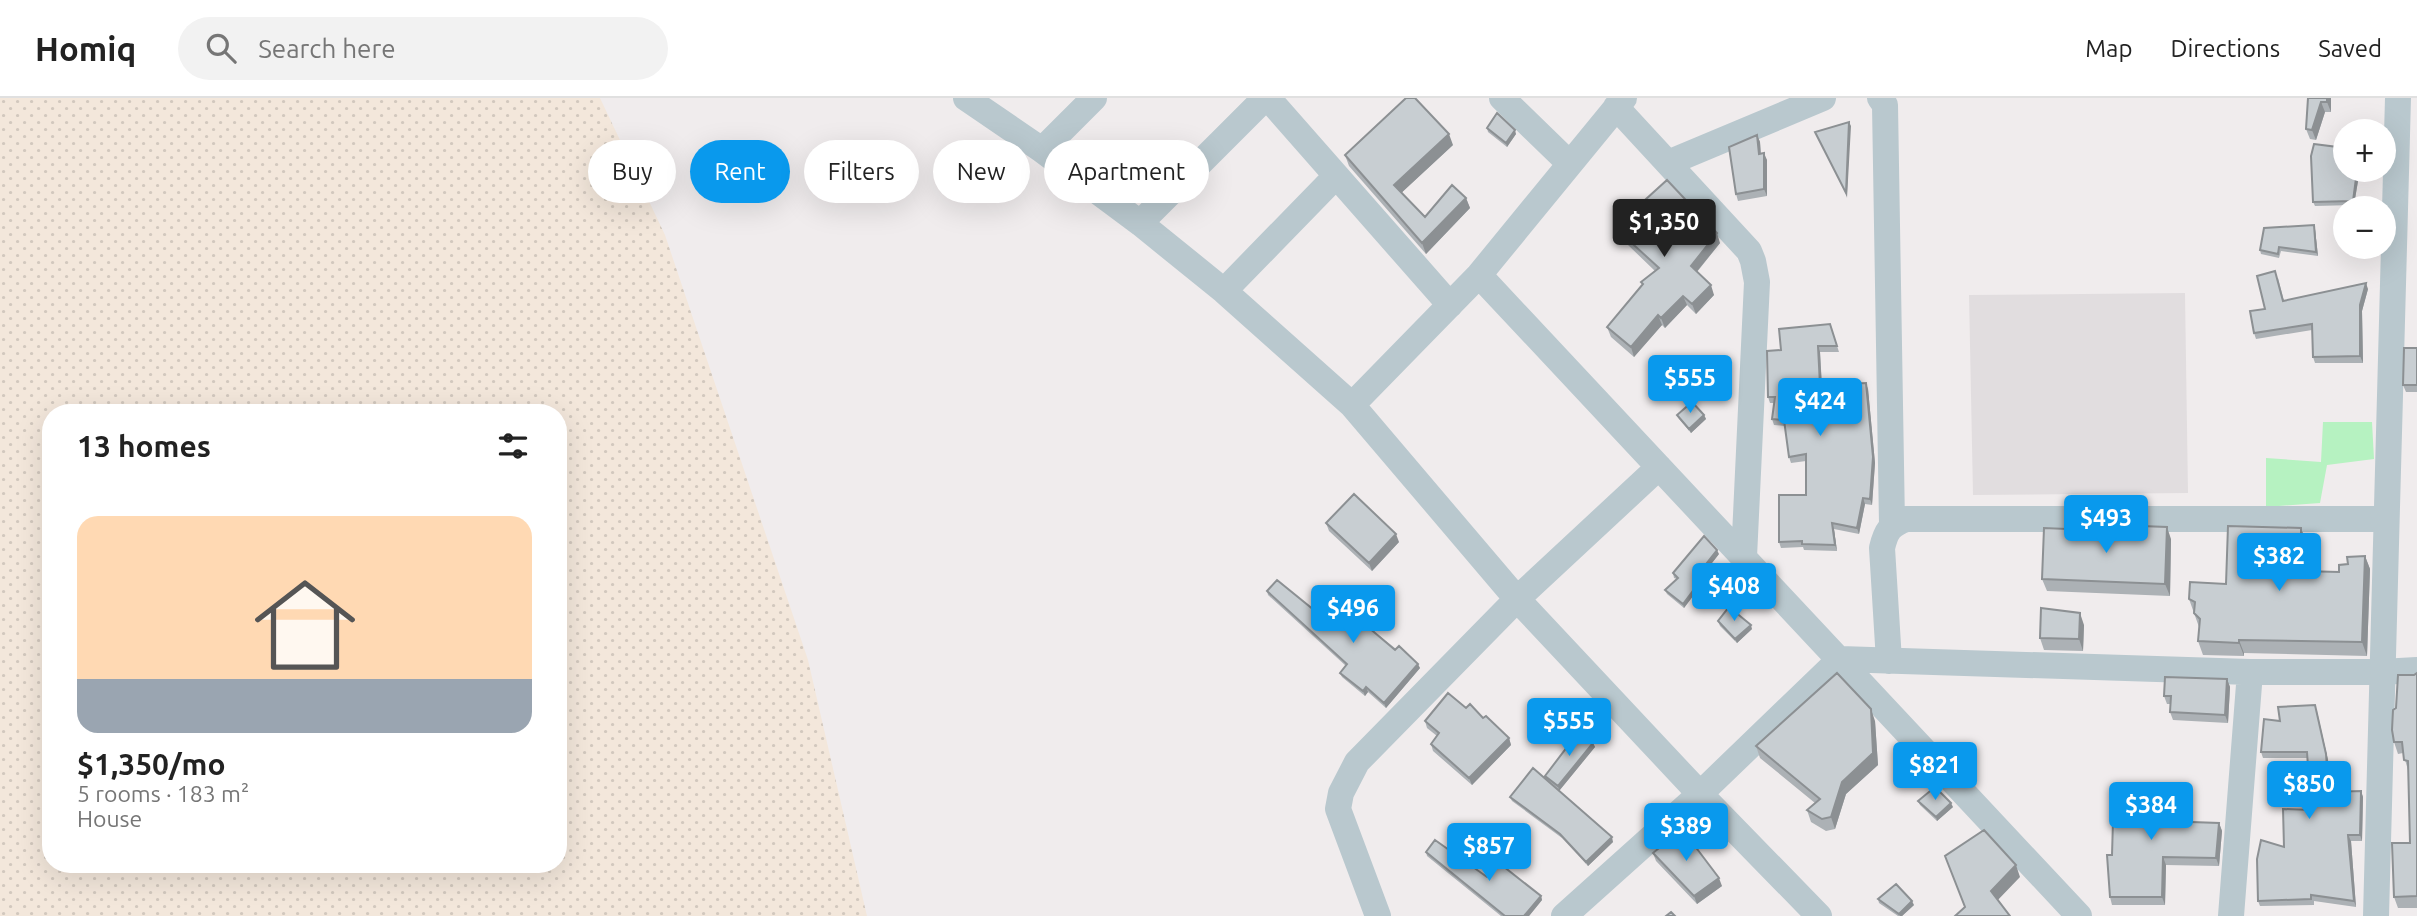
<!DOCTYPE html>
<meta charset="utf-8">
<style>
:root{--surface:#fff;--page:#f2f2f2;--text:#222;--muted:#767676;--line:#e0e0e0;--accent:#0999ed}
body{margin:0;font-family:Ubuntu,sans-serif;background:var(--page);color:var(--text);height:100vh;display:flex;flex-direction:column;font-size:26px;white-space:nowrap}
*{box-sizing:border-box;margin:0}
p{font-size:23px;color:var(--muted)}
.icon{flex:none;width:38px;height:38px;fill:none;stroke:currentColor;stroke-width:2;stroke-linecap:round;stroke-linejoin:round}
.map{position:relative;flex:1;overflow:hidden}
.sheet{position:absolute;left:42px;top:306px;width:525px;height:469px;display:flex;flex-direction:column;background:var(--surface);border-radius:28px;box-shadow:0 7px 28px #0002}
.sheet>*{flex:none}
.banner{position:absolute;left:588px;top:42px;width:665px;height:63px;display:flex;gap:14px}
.fabs{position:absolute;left:2333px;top:21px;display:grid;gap:14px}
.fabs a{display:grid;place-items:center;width:63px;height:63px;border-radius:50%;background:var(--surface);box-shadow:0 7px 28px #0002;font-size:35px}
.price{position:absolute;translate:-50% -60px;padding:0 16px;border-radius:7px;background:var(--accent);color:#fff;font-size:23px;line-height:46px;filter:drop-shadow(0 2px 4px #0008)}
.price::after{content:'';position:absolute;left:50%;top:42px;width:21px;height:16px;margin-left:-10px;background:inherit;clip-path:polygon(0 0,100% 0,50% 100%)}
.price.active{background:#222;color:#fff}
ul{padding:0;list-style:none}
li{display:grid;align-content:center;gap:14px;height:371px;padding:0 35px}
li span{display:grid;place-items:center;height:217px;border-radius:21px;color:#555}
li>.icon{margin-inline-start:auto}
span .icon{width:126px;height:126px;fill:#fffc;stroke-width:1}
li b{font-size:30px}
h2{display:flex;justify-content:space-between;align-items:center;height:84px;padding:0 35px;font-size:30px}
.chip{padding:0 24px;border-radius:32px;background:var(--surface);box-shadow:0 7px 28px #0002;font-size:24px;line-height:63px}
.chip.active{background:var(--accent);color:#fff}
header{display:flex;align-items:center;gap:42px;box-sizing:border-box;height:98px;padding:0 35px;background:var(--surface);border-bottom:2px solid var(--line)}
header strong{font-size:33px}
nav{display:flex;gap:38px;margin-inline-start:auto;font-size:24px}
.search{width:490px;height:63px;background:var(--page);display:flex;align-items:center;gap:18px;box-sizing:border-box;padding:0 24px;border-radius:38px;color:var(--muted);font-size:26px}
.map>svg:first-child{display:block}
.education{fill:#e1dddf}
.green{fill:#b6f2c1}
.sand{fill:url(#sand-dots);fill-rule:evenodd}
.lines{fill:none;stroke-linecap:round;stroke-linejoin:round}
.minor{stroke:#b9c8ce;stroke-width:26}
.wall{fill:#acb1b5}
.shaded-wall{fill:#8c9093}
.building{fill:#c8ced2;stroke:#8c9093;stroke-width:2}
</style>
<header>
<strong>Homiq</strong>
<div class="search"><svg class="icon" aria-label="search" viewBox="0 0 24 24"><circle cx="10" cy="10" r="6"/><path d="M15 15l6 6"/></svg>Search here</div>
<nav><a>Map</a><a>Directions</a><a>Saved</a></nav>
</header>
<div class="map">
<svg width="2417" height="818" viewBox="0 0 2417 818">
<defs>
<pattern id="sand-dots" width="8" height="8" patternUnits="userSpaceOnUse" patternTransform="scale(1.75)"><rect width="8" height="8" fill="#f3e7db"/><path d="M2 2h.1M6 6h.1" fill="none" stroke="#d2c8be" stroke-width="1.8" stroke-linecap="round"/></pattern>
</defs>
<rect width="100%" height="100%" fill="#f0eced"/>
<path class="education" d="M2185,195L2188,395L1973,397L1969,197Z"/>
<path class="green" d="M2323,324H2372L2374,361L2327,367L2320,405L2266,409V360L2321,364Z"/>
<path class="sand" d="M0,0H600L665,137L808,562L867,818H0ZM51,315H558V766H51Z"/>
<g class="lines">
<path class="minor" d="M966,0L1042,52L1140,125L1224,193L1352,307L1517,501L1700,696L1819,818
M1268,0L1450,207
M1502,0L1570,66
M1880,0L1885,7L1892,426
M1616,9L1749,153L1753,163L1757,184L1744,459
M1042,52L1094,0
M1668,65L1823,0
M1140,125L1265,0
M1479,177L2079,818
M1224,193L1336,78
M1352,307L1479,177L1624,0
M1889,563L1882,450C1886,433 1890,427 1906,421H2386
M1378,818L1338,711L1341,695L1357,664L1517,501L1659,369
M1564,818L1700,696L1840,561L2250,574H2381L2417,572
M2231,818L2250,574
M2376,818L2398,0"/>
</g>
<path class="wall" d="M2308,0H2331V14H2325L2316,42L2310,41L2306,31Z
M1487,30L1516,36L1507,49L1488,34Z
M1757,37L1760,44L1761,56L1767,62V98L1738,103L1736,96Z
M1453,47L1401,95L1425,119L1466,100L1470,110L1426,156L1349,68L1345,57Z
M2359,77L2354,107L2315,108L2313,104Z
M1624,121L1720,145L1697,174L1714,197L1696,216L1687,207L1665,230L1662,227L1634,259L1611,239L1607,229L1643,187L1641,184L1655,173L1628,147L1624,138L1629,132Z
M2315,131L2318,158L2281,153L2279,160L2261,156L2260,152Z
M2278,180L2284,203L2368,191L2362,213L2363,265H2315L2313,259L2312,232L2256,241L2254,235Z
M1830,226L1839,254H1820L1822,287L1868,291L1875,365L1872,407L1865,406L1859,436L1834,431L1837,453L1804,452L1803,449L1781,450L1779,444L1806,397V363L1791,365L1789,359L1785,328L1774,327L1772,321L1774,305H1770L1768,299Z
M2417,250V294H2406L2403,287Z
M1677,317H1704L1706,321L1691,335L1679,321Z
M1326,425L1399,444L1372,473L1329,433Z
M2301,430L2306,444V473L2339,474L2348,466L2365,458L2370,471L2367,558L2244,555V558L2203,557L2198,543L2199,529L2189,501L2226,486Z
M2171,441L2170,498L2047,493L2042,481Z
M1719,456L1699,481L1702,486L1684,510L1667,496L1665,492L1677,481L1674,480L1673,475Z
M1267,493L1330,525L1373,528L1371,531L1420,570L1386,610L1368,594L1365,598L1342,579L1340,575L1346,568L1268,497Z
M1718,523L1752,531L1737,545L1720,528Z
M2084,527L2083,553L2044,552L2040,540Z
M2417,575V810H2398L2394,799L2410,745L2408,672L2403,655L2398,656L2394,644L2414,577Z
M2227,581L2230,589L2228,625L2173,622L2170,614V606H2167L2164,598Z
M1466,610L1483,620L1509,640L1511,647L1472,687L1433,653L1431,646L1437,638L1427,630L1425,623Z
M2317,613L2328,662L2331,694L2361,693L2363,699L2362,743H2351L2356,809L2314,803V807L2260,808L2258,803L2284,749L2311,712L2308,660H2263L2261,654L2280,623Z
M1875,623L1878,667L1846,696L1835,731L1826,733L1811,724L1807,712L1815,705L1760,660L1756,648Z
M1593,645L1595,649L1559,693L1613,744L1588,768L1562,740L1512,703L1510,699L1546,681L1545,678Z
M2165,687L2168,695L2166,723L2219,725L2222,733L2219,768L2166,767L2165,807H2112L2110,799L2112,757Z
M1918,703L1953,709L1937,723L1920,707Z
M1426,754L1487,779L1541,798L1542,802L1529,818H1501L1427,758Z
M1653,755L1722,788L1697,806L1656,763Z
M1878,801L1914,807L1902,818H1898L1879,805Z"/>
<path class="shaded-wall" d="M2327,0H2331V14L2327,4Z
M2321,4L2325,14L2316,42L2312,32Z
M1849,24L1851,28L1847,100L1846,95Z
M1515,32L1516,36L1507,49L1506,45Z
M1449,36L1453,47L1398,98L1394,87Z
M1757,37L1760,44L1761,62L1759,56Z
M1764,55L1767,62V98L1764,91Z
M2357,72L2359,77L2354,107L2353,103Z
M1466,100L1470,110L1426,156L1422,145Z
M2314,127L2315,131L2318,158L2316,154Z
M1717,135L1720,145L1694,177L1691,168Z
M2366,185L2368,191L2362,213L2363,265L2360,258V207Z
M1711,187L1714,197L1696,216L1692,206Z
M1683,198L1687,207L1665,230L1661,220Z
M1658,217L1662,227L1634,259L1631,249Z
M1818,248L1820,254L1822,293L1820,287Z
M1866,285L1868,291L1875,365L1872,407L1870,401Z
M1704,317L1706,321L1691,335L1689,331Z
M1863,400L1865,406L1859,436L1857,430Z
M1832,425L1834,431L1837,453L1835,447Z
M2167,429L2171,441L2170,498L2165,486Z
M2301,430L2306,444L2305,487L2301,473Z
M1396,436L1399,444L1372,473L1369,465Z
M1717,452L1719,456L1698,483L1696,479Z
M2365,458L2370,471L2367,558L2362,544Z
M1701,482L1702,486L1684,510L1683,506Z
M2080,515L2084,527L2083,553L2079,541Z
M1751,527L1752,531L1737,545L1735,541Z
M2239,542L2244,555V558L2239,545Z
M1418,566L1420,570L1386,610L1384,605Z
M2227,581L2230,589L2228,625L2225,617Z
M1366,589L1368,594L1365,598L1363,593Z
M2315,607L2328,662L2331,700L2329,694Z
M1871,611L1875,623L1878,667L1846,696L1835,731L1831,719L1842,684Z
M1509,640L1511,647L1472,687L1469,680Z
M1593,645L1595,649L1559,693L1558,688Z
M2165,687L2168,695L2166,731L2163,723Z
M2361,693L2363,699L2362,743L2360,737Z
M1951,705L1953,709L1937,723L1936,719Z
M2219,725L2222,733L2219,768L2216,760Z
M2348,737L2351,743L2356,809L2354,803Z
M1612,739L1613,744L1588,768L1586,764Z
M2163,759L2166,767L2165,807L2162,799Z
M2016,767L2020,779L1995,805L1991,793Z
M1719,780L1722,788L1697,806L1694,798Z
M1541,798L1542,802L1529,818H1524Z
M1912,803L1914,807L1902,818H1900L1899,816Z"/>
<path class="building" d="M1406,0H1415L1449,36L1394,87L1425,119L1452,87L1466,100L1422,145L1345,57Z
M2308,0H2327V4H2321L2312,32L2306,31Z
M1497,15L1515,32L1506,45L1487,30Z
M1849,24L1846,95L1815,34Z
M1757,37L1759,56L1764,55V91L1736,96L1729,49Z
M2314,46L2345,50V72H2357V73L2353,103L2313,104L2311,58Z
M1667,82L1717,135L1691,168L1711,187L1692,206L1683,198L1661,220L1658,217L1631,249L1607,229L1643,186L1641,184L1659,170L1624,138L1632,129L1624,121Z
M2314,127L2316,154L2279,149L2278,156L2260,152L2264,130Z
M2275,173L2283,203L2366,185L2360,207V258L2313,259L2312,226L2254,235L2250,213L2265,211L2257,178Z
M1830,226L1837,248H1818L1820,287L1866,285L1873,359L1870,401L1863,400L1857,430L1832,425L1835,447L1802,446V443L1779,444V397H1806V356L1789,359L1784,322L1772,321L1775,299H1768L1767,253L1781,252L1779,231Z
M2404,250H2417V287H2403Z
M1692,304L1704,317L1689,331L1677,317Z
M1354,396L1396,436L1369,465L1326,425Z
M2114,427L2167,429L2165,486L2042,481L2044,430L2114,433Z
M2228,428L2301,430V473L2339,474V467L2348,466L2347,459L2365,458L2362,544L2239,542V545L2198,543L2200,521L2194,515L2195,504L2189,501L2190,484L2226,486Z
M1704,438L1717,452L1696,479L1701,482L1683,506L1665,492L1678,480L1673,475Z
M1277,482L1330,525L1346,505L1371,524L1368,529L1395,552L1399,548L1418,566L1384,605L1366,589L1363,593L1340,575L1347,566L1267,493Z
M1729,509L1751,527L1735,541L1718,523Z
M2041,510L2080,515L2079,541L2040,540Z
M1837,575L1871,611L1873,655L1842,684L1831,719L1822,721L1807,712L1820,701L1756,648Z
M2417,575V798L2394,799L2392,745H2410L2408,663L2404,662L2402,644H2394L2392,632L2393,612L2396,610L2398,577H2414Z
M2165,579L2227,581L2225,617L2170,614L2171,598H2164Z
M1448,595L1466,610L1470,606L1483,620L1486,618L1509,640L1469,680L1431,646L1439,635L1425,623Z
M2315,607L2326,656L2329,694L2361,693L2360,737H2348L2354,803L2311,797V801L2258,803L2257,761L2261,742L2284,749L2283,711L2311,712L2307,654H2261L2264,621L2280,623L2278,609Z
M1580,632L1593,645L1558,688L1545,678Z
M1533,670L1612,739L1586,764L1560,736L1510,699Z
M2165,687L2163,723L2219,725L2216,760L2163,759L2162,799H2110L2107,757H2112L2114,689Z
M1935,689L1951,705L1936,719L1918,703Z
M1682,731L1719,780L1694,798L1653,755Z
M1984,732L2016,767L1991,793L2010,818H1955L1965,809L1945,758Z
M1435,742L1487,779L1499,765L1541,798L1524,818H1505L1426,754Z
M1896,786L1912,803L1899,816L1878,801Z
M1671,814L1675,818H1666Z"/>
</svg>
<div class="fabs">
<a>+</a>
<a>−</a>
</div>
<b class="price active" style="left:1664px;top:161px">$1,350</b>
<b class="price" style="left:1690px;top:317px">$555</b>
<b class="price" style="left:1820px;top:340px">$424</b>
<b class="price" style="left:2106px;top:457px">$493</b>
<b class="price" style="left:2279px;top:495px">$382</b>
<b class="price" style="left:1734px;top:525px">$408</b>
<b class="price" style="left:1353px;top:547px">$496</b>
<b class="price" style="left:1569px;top:660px">$555</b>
<b class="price" style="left:1935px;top:704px">$821</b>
<b class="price" style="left:2309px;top:723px">$850</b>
<b class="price" style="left:2151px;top:744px">$384</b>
<b class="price" style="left:1686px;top:765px">$389</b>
<b class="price" style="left:1489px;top:785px">$857</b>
<div class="banner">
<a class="chip">Buy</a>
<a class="chip active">Rent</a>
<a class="chip">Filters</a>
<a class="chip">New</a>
<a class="chip">Apartment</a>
</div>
<section class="sheet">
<h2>13 homes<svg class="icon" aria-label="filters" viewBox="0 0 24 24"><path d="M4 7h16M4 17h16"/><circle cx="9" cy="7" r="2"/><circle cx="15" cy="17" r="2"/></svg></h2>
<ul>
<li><span style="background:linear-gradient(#ffd9b3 75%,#9aa5b1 0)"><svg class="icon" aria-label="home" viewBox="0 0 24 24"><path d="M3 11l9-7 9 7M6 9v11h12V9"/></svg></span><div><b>$1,350/mo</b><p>5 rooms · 183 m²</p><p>House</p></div></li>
</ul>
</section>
</div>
